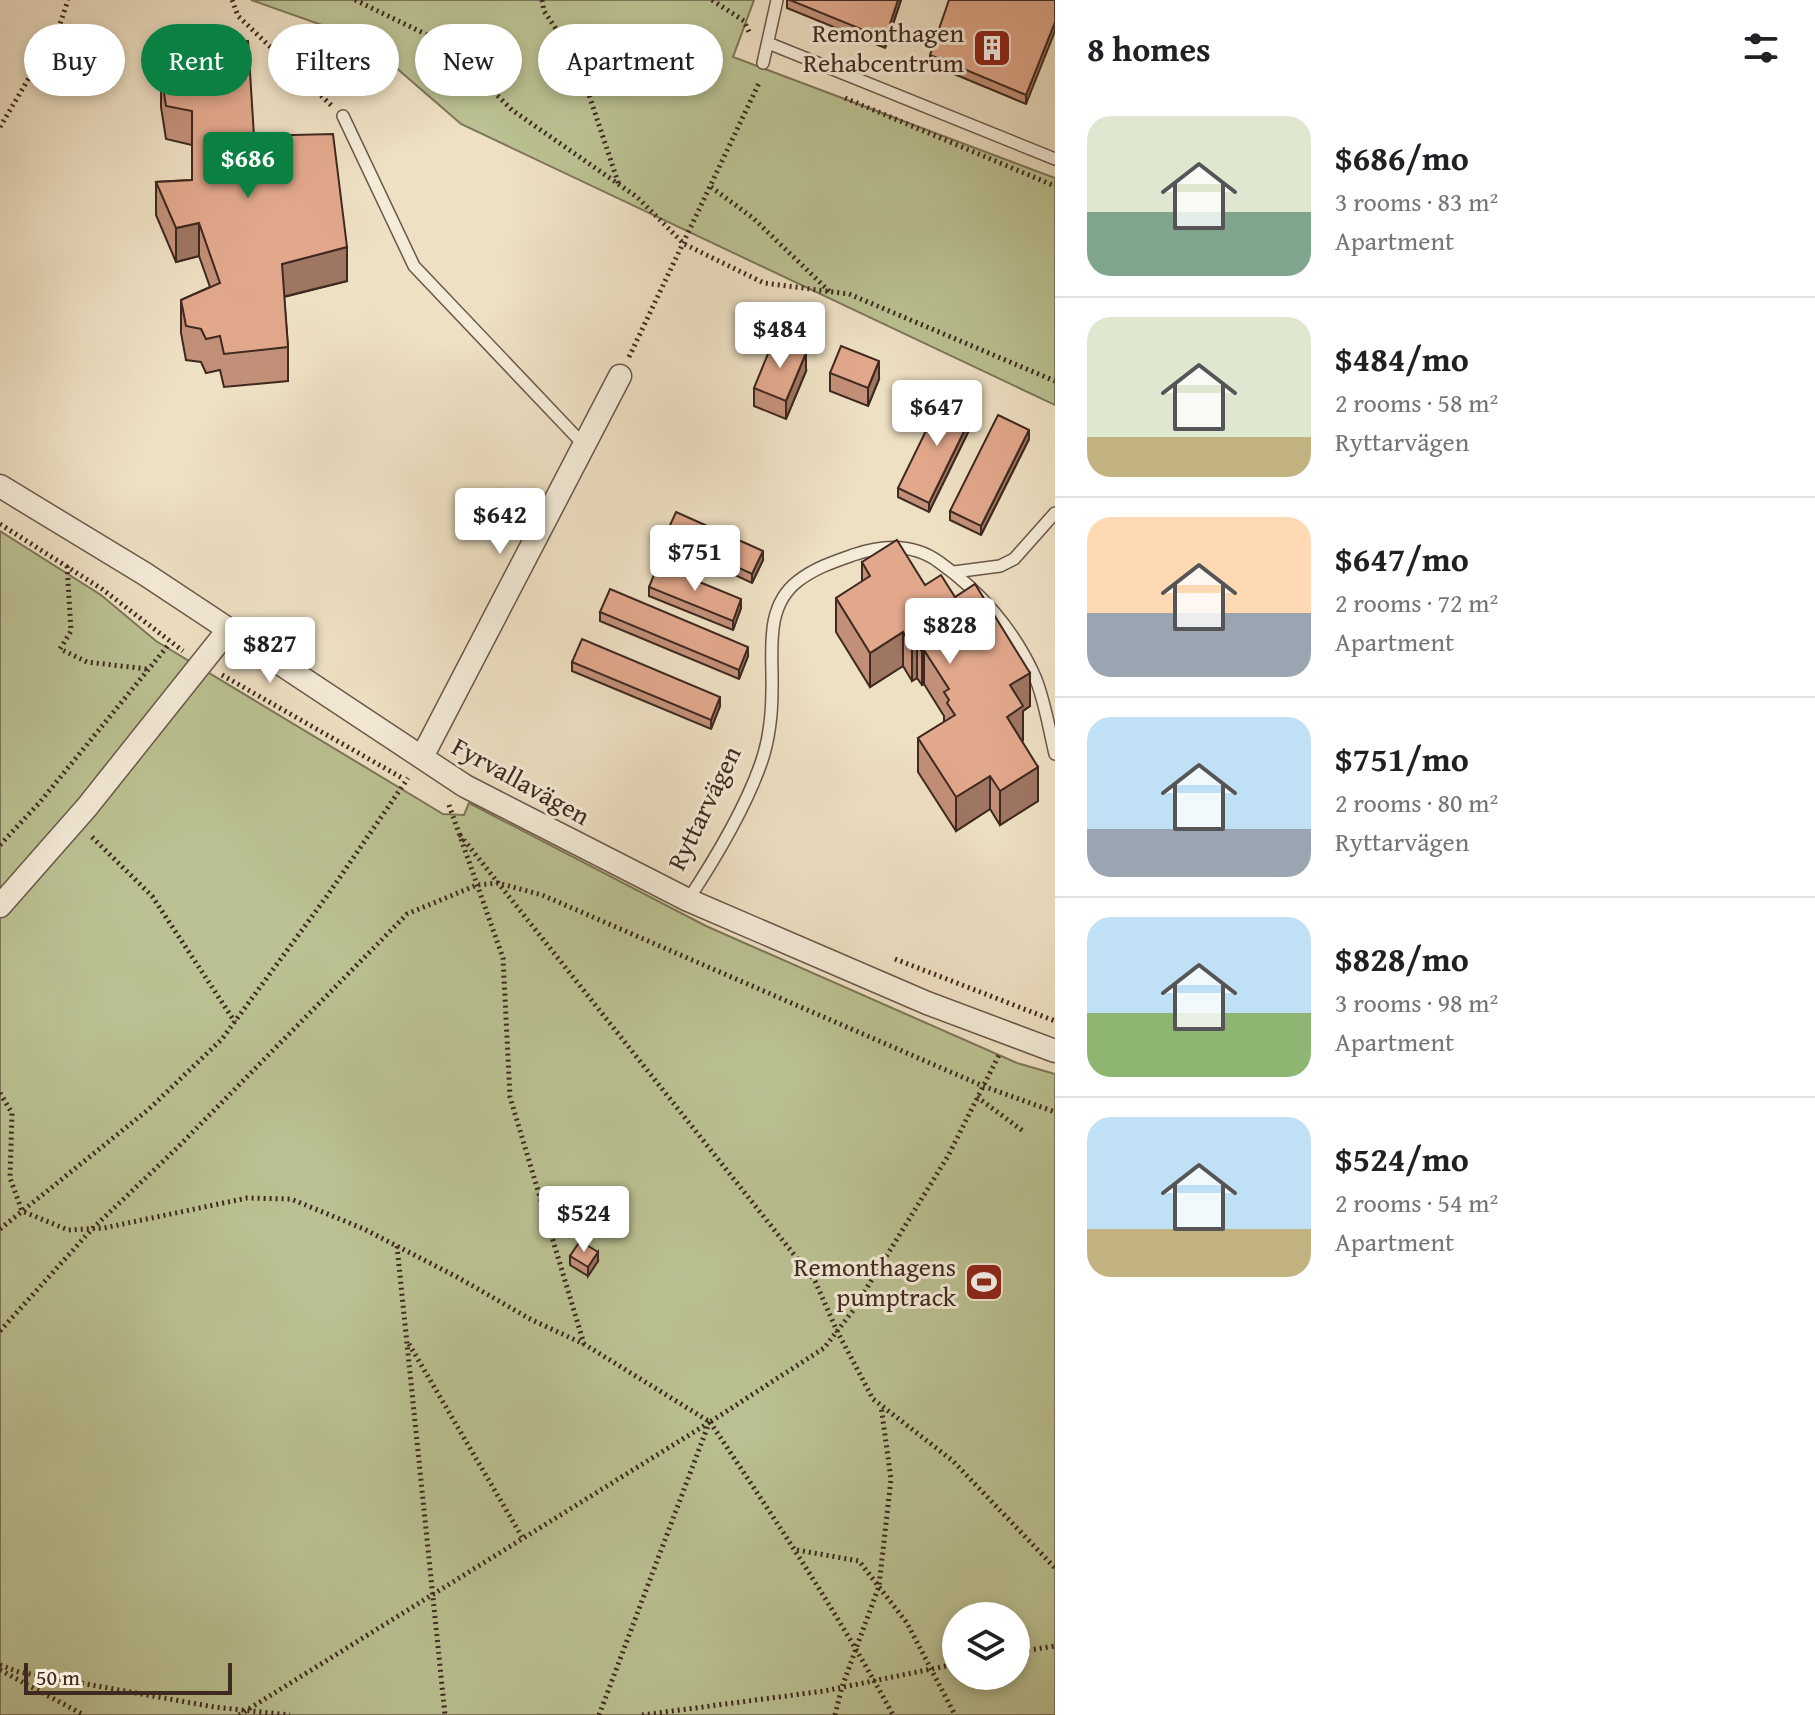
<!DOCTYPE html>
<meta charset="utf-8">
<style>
:root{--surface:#fff;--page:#f6f6f6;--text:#202124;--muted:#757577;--line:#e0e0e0;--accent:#0b8043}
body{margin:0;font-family:"Gentium Book Plus",serif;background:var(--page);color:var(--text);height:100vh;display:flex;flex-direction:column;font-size:30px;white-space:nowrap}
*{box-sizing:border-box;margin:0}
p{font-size:26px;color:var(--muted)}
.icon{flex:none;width:44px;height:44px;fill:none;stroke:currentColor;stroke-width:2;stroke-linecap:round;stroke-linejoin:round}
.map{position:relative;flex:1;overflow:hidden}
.drawer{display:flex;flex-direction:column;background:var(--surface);width:760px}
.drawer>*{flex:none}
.top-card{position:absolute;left:24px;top:24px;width:760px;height:72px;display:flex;gap:16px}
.fabs{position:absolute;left:942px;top:1602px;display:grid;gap:16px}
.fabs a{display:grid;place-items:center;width:88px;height:88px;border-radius:50%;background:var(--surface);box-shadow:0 4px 12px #0003;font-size:40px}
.scale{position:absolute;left:24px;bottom:20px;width:208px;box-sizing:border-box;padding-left:8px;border:4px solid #3f2920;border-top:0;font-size:22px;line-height:28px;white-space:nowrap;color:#3f2920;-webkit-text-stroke:6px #f4ebd8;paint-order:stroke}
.price{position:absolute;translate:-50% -68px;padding:0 18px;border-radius:8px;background:#fff;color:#222;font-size:26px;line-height:52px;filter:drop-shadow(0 2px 4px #0008)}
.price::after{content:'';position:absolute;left:50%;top:48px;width:24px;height:18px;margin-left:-12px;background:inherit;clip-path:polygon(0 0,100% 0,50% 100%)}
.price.current{background:var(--accent);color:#fff}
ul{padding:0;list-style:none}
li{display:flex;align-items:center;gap:24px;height:200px;padding:0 32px}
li+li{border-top:2px solid var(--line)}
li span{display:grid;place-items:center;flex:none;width:224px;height:160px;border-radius:24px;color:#555}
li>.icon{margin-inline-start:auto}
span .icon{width:96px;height:96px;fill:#fffc;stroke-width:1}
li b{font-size:34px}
h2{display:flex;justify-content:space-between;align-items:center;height:96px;padding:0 32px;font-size:34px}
.pill{padding:0 28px;border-radius:36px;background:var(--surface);box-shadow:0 4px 12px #0003;font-size:28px;line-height:72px}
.pill.current{background:var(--accent);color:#fff}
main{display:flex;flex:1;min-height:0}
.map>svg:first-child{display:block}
.green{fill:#bbc192;stroke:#7d7559;stroke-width:2;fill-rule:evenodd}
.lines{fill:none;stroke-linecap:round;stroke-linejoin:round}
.service-casing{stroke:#6b5749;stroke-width:14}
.minor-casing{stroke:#6b5749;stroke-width:25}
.path{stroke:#3f2920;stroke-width:5;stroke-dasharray:2 4;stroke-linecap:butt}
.service{stroke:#f4ebd8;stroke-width:11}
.minor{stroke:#f4ebd8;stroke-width:22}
.wall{fill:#c29078;stroke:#3f2920;stroke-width:2}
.shaded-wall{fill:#9e7662;stroke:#3f2920;stroke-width:2}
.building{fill:#e2a88c;stroke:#3f2920;stroke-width:2}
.labels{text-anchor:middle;stroke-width:6;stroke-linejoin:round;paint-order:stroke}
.poi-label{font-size:26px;fill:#3f2920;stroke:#f4ebd8;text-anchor:end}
.street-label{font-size:26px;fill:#3f2920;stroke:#f4ebd8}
</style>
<main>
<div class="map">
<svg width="1055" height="1715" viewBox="0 0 1055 1715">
<rect width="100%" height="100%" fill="#eee0c3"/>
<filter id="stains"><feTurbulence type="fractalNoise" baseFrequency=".0025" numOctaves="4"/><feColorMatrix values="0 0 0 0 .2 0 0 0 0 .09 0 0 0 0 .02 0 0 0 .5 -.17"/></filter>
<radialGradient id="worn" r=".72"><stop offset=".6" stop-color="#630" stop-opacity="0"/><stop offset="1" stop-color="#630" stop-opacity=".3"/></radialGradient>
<path class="green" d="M251,0H754L733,57L1055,178V405L461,124L364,40Z
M0,531L101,595L156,641L443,814L464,815L469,803L706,926L1017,1063L1055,1074V1715H0ZM956,1616H1016V1676H956Z"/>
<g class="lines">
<defs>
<path id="service" d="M768,43L1055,159
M763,63L777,0
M343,116L414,266L584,445
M954,572L1000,566L1014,559L1055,513
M688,900C715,859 743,813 760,766C769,742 772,714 772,689C773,652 764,607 798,581C815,568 833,562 853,555C882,545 913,543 939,562C980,591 1015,631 1035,677C1045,701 1049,729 1055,754"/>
<path id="minor" d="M0,486L145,574L465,786L688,900L927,1003L1055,1051
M422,757L620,376
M0,906L87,807L228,630"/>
</defs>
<use href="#service" class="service-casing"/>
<use href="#minor" class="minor-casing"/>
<path class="path" d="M232,0L238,16L332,106
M355,0L446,44L512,110L637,197L684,244L764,283L849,294L1055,381
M542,0L544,11L578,62L619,185
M712,0L744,21L750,34
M845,98L1055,186
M0,127L59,27L68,0
M711,187L753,218L830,292
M629,357L760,81
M0,524L102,589L183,651
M67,566L71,631L60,649L87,662L147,669
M222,675L404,779
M449,805L503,958L510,1097L584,1344
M460,835L815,1281L837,1331L873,1399L953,1461L1055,1568
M92,837L152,896L235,1022
M0,845L40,802L170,643
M895,959L1055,1021
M0,1093L12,1113L10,1178L22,1211L68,1230L104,1228L247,1198L291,1199L364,1229L457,1277L532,1320L584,1344L710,1422L824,1348L852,1312L948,1156L1000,1053
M977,1097L1023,1131
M0,1229L149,1109L222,1039L327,896L408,778
M397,1246L445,1715
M0,1331L92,1229L177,1148L407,914L477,885L498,883L542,895L983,1086L1055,1112
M409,1344L522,1537
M710,1422C774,1518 838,1613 893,1715
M797,1550L859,1561L907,1623L955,1715
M1016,1652L1055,1646
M0,1665L19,1672L214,1707L290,1715
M0,1670L84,1715
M239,1715L710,1422
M599,1715L709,1423
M642,1715L824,1691L956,1664
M835,1715L842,1687L879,1586L891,1479L881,1406"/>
<use href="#service" class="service"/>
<use href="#minor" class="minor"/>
</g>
<path class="wall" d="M787,0H901L885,48L787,8Z
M1055,0L1026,104L930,64V55Z
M161,74L254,136L347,281L284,297L288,347V381L224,387L220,370L206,373L201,362L186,360L181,333V300L210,287L199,256L176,262L156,215V182L192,180V145L166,139L161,107Z
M806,371L786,419L754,406V388Z
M830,373L879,379L868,406L830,391Z
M976,416L929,512L898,497V488Z
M1029,439L981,535L950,520V511Z
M666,534L763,560L752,583L666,543Z
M862,562L955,597L1030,706L1023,711V740L1022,741L1038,801L1000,825L990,809L956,831L918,772V738L944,722V716L924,684L922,685L917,678L912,681L903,666L870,687L836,632V598L862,582Z
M649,587L741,608L733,630L649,596Z
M600,612L748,656L739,679L600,621Z
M572,662L720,706L711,729L572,671Z
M570,1256L598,1261L588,1276L570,1265Z"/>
<path class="shaded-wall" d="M898,0H901L885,48V39Z
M1055,22V31L1026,104V95Z
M199,223V256L176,262V228Z
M347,247V281L282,297V264Z
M806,353V371L786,419V401Z
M879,361V379L868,406V388Z
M976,407V416L929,512V503Z
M1029,430V439L981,535V526Z
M763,551V560L752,583V574Z
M741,599V608L733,630V621Z
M903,632V666L870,687V653Z
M917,644V678L912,681V647Z
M748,647V656L739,679V670Z
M924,650V684L922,685V652Z
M1030,673V706L1023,711V740L1007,750V717L1010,685Z
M720,697V706L711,729V720Z
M1038,767V801L1000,825V791Z
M990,776V809L956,831V797Z
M598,1252V1261L588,1276V1267Z"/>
<path class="building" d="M790,0H898L885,39Z
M949,0H1055V22L1026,95L930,55Z
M202,41H248L254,136L333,134L347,247L282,264L288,347L224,354L220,336L206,339L201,329L186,326L181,300L220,283L199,223L176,228L156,182L192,180V111L166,106L161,74H174L176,63L187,64L199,58Z
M774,339L806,353L786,401L754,388Z
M841,346L879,361L868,388L830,373Z
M945,392L976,407L929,503L898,488Z
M998,415L1029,430L981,526L950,511Z
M676,512L763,551L752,574L666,534Z
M897,540L925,585L941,575L955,597L975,584L1030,673L1010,685L1023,706L1007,717L1038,767L1000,791L990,776L956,797L918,738L955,715L947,703L949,700L944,692L949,689L924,650L922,652L917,644L912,647L903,632L870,653L836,598L870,576L862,562Z
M658,565L741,599L733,621L649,587Z
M610,589L748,647L739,670L600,612Z
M582,639L720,697L711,720L572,662Z
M580,1241L598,1252L588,1267L570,1256Z"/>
<defs>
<symbol id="building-square" viewBox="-11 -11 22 22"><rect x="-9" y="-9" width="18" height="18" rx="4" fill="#8f2418" stroke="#f4ebd8"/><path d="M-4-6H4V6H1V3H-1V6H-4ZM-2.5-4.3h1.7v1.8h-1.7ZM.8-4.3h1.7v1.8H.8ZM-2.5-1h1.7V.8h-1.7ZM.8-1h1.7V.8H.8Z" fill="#fff"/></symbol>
<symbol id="stadium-square" viewBox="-11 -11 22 22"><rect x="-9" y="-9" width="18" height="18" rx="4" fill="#8f2418" stroke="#f4ebd8"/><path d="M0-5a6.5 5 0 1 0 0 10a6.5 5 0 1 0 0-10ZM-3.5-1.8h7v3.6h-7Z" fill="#fff"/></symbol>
</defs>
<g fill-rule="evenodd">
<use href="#building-square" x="970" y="26" width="44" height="44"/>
<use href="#stadium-square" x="962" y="1260" width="44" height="44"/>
</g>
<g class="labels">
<g class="poi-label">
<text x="964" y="42">Remonthagen<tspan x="964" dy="30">Rehabcentrum</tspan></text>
<text x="956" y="1276">Remonthagens<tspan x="956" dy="30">pumptrack</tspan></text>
</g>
<g class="street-label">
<text transform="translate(521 781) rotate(29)" y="9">Fyrvallavägen</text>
<text transform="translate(704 808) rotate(-64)" y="9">Ryttarvägen</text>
</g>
</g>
<rect width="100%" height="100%" filter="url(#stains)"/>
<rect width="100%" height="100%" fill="url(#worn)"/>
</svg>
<div class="fabs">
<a><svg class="icon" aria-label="layers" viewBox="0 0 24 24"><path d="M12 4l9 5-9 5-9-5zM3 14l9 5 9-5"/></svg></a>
</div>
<div class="scale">50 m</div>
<b class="price current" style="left:248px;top:200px">$686</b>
<b class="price" style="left:780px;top:370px">$484</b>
<b class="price" style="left:937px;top:448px">$647</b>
<b class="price" style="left:500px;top:556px">$642</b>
<b class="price" style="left:695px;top:593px">$751</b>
<b class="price" style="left:950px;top:666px">$828</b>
<b class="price" style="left:270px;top:685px">$827</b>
<b class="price" style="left:584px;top:1254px">$524</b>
<div class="top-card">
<a class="pill">Buy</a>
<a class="pill current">Rent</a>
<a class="pill">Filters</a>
<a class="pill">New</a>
<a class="pill">Apartment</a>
</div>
</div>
<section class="drawer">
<h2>8 homes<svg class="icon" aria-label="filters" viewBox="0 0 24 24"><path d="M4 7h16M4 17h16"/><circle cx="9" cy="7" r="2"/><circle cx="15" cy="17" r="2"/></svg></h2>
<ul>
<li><span style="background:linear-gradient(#dfe7d0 60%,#7fa58c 0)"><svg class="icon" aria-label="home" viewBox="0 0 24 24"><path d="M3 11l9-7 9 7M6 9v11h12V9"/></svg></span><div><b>$686/mo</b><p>3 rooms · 83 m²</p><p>Apartment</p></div></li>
<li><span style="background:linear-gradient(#dfe7d0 75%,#c2b280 0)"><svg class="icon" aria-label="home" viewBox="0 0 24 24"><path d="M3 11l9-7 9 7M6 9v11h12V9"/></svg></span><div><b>$484/mo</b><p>2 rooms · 58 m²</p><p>Ryttarvägen</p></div></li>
<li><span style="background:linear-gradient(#ffd9b3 60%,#9aa5b1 0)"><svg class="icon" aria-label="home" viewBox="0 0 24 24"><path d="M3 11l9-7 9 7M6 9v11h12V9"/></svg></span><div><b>$647/mo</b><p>2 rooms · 72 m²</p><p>Apartment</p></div></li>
<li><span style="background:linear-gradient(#bfe0f5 70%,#9aa5b1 0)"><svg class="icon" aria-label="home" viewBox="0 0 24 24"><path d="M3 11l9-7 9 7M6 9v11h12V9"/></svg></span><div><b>$751/mo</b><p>2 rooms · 80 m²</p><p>Ryttarvägen</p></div></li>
<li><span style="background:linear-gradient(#bfe0f5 60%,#8fb573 0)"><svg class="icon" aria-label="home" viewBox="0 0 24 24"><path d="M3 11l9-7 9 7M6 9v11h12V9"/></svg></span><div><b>$828/mo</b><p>3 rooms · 98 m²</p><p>Apartment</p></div></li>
<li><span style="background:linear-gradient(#bfe0f5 70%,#c2b280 0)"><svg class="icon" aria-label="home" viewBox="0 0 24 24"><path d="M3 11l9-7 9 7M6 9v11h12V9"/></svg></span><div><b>$524/mo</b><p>2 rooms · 54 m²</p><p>Apartment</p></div></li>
</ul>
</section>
</main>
